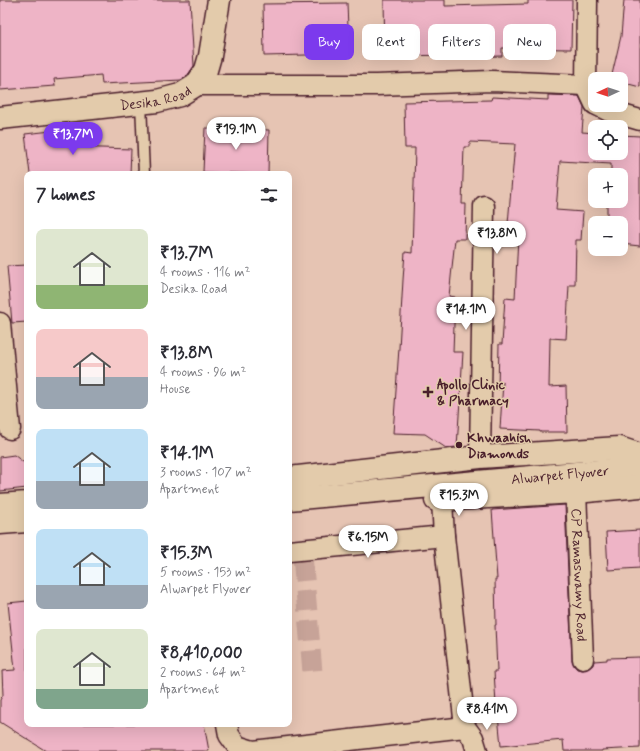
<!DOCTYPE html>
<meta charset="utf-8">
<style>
:root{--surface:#fff;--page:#f7f7f7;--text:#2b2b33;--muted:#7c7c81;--accent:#7c3aed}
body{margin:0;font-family:Mynerve,sans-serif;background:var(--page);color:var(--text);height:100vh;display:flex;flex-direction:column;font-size:15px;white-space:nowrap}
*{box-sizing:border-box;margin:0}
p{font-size:13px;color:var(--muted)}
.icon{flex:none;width:22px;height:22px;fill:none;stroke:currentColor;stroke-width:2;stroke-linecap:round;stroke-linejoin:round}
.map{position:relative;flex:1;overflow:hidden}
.side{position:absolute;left:24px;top:171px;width:268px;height:556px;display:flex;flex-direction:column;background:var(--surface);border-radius:8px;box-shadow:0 4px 16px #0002}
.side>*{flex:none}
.hud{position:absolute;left:304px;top:24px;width:276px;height:36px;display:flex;gap:8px}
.needle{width:26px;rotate:267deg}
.tools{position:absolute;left:588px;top:72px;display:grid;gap:8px}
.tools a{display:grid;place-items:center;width:40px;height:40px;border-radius:8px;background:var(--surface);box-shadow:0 4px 16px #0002;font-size:20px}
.price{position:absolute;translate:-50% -34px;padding:0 9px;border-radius:14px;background:#fff;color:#222;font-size:13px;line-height:26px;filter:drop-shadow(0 1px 2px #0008)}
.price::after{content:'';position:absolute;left:50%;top:24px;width:12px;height:9px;margin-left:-6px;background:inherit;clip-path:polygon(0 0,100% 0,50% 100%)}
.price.current{background:var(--accent);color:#fff}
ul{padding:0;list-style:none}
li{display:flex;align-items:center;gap:12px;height:100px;padding:0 12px}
li span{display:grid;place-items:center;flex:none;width:112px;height:80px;border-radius:8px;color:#555}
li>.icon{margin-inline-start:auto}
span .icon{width:48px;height:48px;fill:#fffc;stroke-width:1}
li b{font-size:17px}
h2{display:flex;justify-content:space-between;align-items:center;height:48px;padding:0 12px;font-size:17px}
.chip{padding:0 14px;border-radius:8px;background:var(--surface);box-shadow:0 4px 16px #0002;font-size:14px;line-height:36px}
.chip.current{background:var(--accent);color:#fff}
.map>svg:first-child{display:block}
.building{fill:#eeb4c6;stroke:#4a1f2b}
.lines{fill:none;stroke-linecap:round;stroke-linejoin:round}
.street-tunnel{stroke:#c7a398;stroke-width:20;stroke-dasharray:20 10;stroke-linecap:butt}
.lane-casing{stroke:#4a1f2b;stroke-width:13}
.street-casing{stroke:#4a1f2b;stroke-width:23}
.secondary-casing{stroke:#4a1f2b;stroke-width:25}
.lane{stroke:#e3cbab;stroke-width:10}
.street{stroke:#e3cbab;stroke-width:20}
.secondary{stroke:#e3cbab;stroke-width:22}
.poi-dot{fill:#4a1f2b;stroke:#e3cbab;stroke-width:1.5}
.labels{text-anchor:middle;stroke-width:3;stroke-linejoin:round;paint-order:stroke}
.street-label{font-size:14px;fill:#4a1f2b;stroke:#e3cbab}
.poi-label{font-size:14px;font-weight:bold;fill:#4a1f2b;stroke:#e3cbab;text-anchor:start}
</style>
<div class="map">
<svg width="640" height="751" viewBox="0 0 640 751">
<rect width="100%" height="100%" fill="#e6c4b3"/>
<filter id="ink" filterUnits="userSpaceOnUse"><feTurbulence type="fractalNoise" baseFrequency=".025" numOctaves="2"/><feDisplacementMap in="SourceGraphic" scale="8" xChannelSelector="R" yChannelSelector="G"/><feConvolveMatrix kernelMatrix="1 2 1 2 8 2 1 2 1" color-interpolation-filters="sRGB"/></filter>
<g filter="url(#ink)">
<path class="building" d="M0,0H190L194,66L187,76L181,80L102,84L101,75L54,79L55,86L0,90Z
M384,0H445V6L528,4V0H572L571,49L502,48V56L460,57V55L385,56Z
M624,0H640V87L621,82V79H611L621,36Z
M347,3L349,54L264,56L263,4Z
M548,95L579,96L584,107L582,132L595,133V153H621V135L640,136V246L621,244V223H607V201H621V175H611V164L560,161L556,210L583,212L581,240H576L575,285H569L566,339L550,338L549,387L566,386L567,432H540V431L500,429L503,382L498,390L499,344H502L505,298L515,299L518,236L507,235L515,144L470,142V147H464L462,204H466L465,239H455L449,296L455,297L453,352H463L457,447L446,448L425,434L393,433L399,348L403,280L405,252L412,253L415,148H405L404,102L491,100L492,97L548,100Z
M205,128L269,130L268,174L203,172Z
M69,129L71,147L131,149L130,174H30L25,134Z
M27,265V322L12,323L7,266Z
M14,455L27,465V488L0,491V457Z
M565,505L572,660L574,665L577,669L583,670L589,668L593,665L594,661L607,660V658L640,657V748L602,750V751H564L563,740L501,746L497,705H496L494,671H497L495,625H496L495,579H497L492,510Z
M640,530V568L608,570L606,532Z
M27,601V724H204L209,751H46L0,722V700L3,695L2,671L15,670L8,603Z"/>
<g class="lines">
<path class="street-tunnel" d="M303,561L313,678"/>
<defs>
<path id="lane" d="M141,103L144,174"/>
<g id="street">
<path d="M587,0L586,85L595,104"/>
<path d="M196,85H376L492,81L586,85"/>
<path d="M597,105L609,111L640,120"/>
<path d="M0,323L10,429"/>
<path d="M480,457L484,206"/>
<path id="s1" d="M576,492L583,659"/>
<path d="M442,500L444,536L465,727L473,738L477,751"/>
<path d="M289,551L444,536"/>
<path d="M227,724L229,735L237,746L253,751L465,727"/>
</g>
<g id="secondary">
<path id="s2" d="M0,118L157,101L180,95L196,85L206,70L210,56L219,0"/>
<path d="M289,478L480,457L619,448L640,455"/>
<path id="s3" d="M289,499L621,469L640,465"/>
<path d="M436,500L576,492L640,486"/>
<path d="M0,505L27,503"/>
<path d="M0,523L27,521"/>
</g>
</defs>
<use href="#lane" class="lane-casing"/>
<use href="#street" class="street-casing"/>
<use href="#secondary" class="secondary-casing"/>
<use href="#lane" class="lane"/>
<use href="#street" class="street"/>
<use href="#secondary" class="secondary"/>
</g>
</g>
<g class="poi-dot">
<path d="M426 386h4v4h4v4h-4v4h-4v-4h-4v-4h4z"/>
<circle cx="459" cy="445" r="4"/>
</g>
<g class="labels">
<g class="street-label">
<text dy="5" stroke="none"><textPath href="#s2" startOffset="157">Desika Road</textPath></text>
<text dy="5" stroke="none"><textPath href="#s3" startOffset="272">Alwarpet Flyover</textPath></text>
<text dy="5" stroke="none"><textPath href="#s1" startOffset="83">CP Ramaswamy Road</textPath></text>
</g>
<g class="poi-label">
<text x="437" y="389">Apollo Clinic<tspan x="437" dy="16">&amp; Pharmacy</tspan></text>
<text x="467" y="442">Khwaahish<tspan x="467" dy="16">Diamonds</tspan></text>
</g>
</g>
</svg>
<div class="tools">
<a><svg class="needle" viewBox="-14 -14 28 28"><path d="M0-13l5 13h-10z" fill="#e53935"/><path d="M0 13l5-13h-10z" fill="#7c7c81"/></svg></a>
<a><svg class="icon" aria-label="locate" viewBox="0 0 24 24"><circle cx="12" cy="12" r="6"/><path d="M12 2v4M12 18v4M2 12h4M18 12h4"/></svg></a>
<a>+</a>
<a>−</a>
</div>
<b class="price" style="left:236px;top:151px">₹19.1M</b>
<b class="price current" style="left:73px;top:156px">₹13.7M</b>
<b class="price" style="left:497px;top:255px">₹13.8M</b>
<b class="price" style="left:466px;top:331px">₹14.1M</b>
<b class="price" style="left:459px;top:517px">₹15.3M</b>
<b class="price" style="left:368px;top:559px">₹6.15M</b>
<b class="price" style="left:487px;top:731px">₹8.41M</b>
<div class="hud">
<a class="chip current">Buy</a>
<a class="chip">Rent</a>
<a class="chip">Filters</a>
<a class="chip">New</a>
</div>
<section class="side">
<h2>7 homes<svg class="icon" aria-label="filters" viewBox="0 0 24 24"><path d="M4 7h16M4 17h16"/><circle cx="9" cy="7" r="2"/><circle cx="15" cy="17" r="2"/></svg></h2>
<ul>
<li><span style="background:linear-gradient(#dfe7d0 70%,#8fb573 0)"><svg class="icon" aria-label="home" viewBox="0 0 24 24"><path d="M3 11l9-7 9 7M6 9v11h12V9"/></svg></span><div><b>₹13.7M</b><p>4 rooms · 116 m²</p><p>Desika Road</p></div></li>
<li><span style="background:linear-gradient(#f6c9c9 60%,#9aa5b1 0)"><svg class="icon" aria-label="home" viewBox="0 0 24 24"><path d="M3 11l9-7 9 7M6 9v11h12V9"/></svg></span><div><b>₹13.8M</b><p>4 rooms · 96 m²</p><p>House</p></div></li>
<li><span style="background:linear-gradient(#bfe0f5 65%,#9aa5b1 0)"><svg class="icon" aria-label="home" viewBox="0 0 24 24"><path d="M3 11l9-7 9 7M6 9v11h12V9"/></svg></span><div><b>₹14.1M</b><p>3 rooms · 107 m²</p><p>Apartment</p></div></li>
<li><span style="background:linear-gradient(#bfe0f5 70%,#9aa5b1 0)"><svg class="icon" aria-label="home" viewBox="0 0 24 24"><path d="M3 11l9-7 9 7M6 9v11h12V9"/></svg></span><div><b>₹15.3M</b><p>5 rooms · 153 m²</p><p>Alwarpet Flyover</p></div></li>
<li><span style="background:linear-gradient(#dfe7d0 75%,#7fa58c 0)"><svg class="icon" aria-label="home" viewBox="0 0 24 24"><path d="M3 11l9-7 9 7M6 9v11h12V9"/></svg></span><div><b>₹8,410,000</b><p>2 rooms · 64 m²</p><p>Apartment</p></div></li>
</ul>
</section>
</div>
